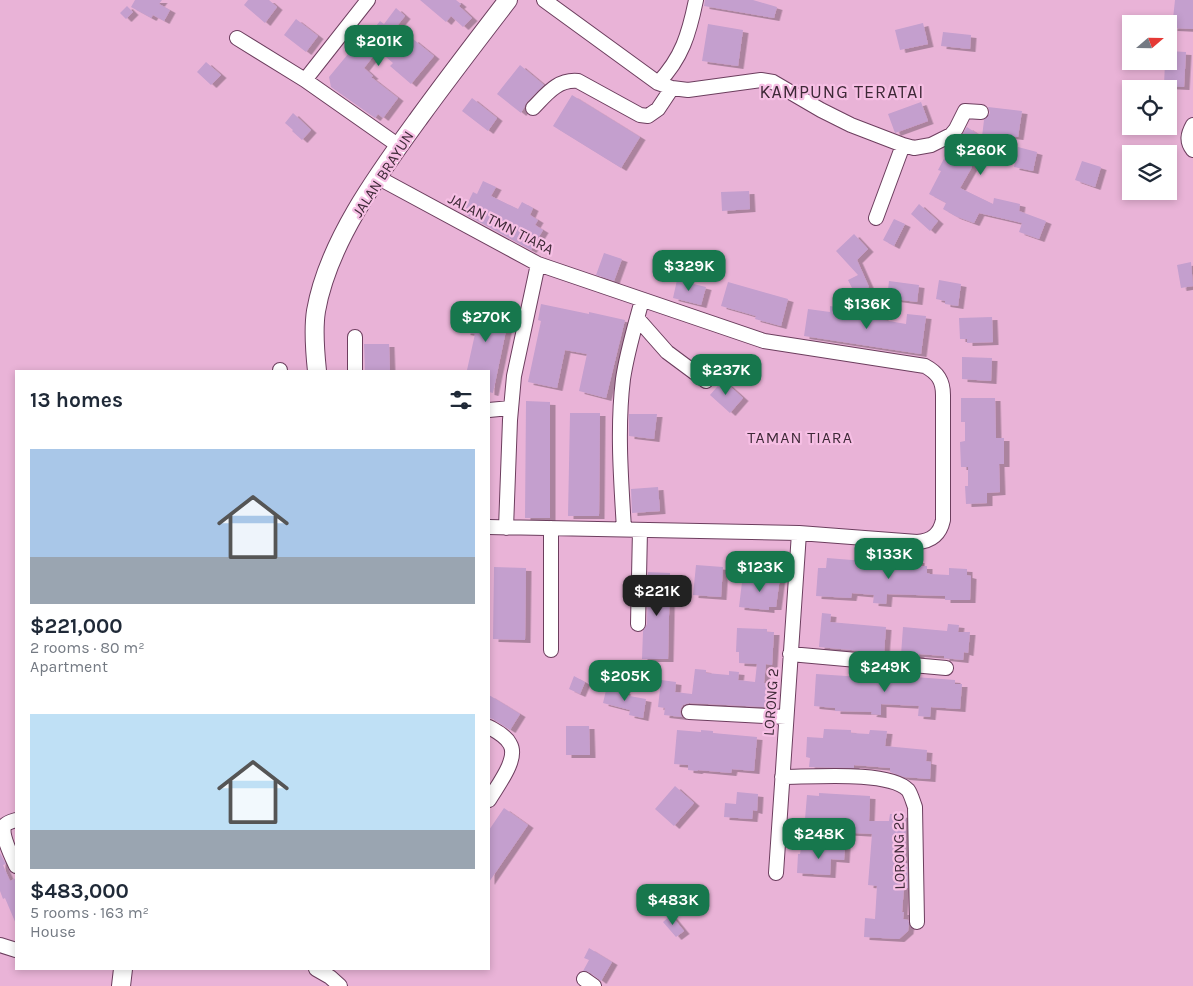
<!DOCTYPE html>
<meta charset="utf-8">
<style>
:root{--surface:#fff;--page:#f6f6f7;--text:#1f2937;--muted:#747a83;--accent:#17774d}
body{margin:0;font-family:Karla,sans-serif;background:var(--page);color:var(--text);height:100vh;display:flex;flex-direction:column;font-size:19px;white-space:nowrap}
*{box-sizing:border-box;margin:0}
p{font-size:16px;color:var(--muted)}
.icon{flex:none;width:28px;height:28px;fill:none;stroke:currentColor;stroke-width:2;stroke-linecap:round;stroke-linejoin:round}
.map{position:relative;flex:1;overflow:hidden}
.sheet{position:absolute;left:15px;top:370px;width:475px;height:600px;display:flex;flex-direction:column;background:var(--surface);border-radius:0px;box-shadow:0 2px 8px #0003}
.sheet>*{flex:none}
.needle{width:32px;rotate:70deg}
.tools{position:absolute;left:1122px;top:15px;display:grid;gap:10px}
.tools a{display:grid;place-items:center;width:55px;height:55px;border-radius:0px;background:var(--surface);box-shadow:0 2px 8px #0003;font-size:25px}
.price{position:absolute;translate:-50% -42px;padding:0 11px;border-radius:10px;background:var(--accent);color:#fff;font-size:16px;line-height:32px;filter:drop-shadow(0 1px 2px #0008)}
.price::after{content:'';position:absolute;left:50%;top:30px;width:15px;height:11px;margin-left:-8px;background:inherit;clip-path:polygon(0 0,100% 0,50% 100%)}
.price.selected{background:#222;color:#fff}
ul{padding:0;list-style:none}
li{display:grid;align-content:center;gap:10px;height:265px;padding:0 15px}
li span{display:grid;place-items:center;height:155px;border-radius:0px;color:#555}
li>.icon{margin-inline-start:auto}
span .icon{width:90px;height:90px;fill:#fffc;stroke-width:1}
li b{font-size:21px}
h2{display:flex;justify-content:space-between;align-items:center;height:60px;padding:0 15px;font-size:21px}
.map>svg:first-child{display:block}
.building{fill:#c49fce;filter:url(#shadow)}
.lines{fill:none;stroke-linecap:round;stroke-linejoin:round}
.minor-casing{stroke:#6c3e5e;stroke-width:16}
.major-casing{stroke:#6c3e5e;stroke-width:20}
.minor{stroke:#fff;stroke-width:14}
.major{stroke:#fff;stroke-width:18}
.labels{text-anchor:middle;stroke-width:4.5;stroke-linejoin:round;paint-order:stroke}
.street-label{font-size:15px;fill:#3e2937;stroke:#f6bfe4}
.neighbourhood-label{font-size:16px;letter-spacing:1px;fill:#3e2937;stroke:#f6bfe4}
.quarter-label{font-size:18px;letter-spacing:1px;fill:#3e2937;stroke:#f6bfe4}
</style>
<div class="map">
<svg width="1193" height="986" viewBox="0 0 1193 986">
<defs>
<filter id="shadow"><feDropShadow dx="5.5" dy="3" stdDeviation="0" flood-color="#0004"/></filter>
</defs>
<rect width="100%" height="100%" fill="#e9b3d7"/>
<path class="building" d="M135,0H162L159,4L170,10L164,21L153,15L151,18L131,7Z
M248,0H269L277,7L265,23L244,5Z
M420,0H456L461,4L459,6L472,18L463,27L451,16L446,22Z
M705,0H753L777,7L774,18L704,6Z
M1175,0H1193V29L1172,28Z
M127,6L133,12L126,19L120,13Z
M396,8L405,16L393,31L409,44L413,39L434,56L411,84L390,66L393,63L378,50L364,68L373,76L371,77L398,98L383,118L378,114L375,118L331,87L329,77L353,48L357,50L380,21L384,24Z
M296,19L318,36L306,52L284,35Z
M923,23L928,44L900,50L895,30Z
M708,24L743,30L738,66L702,61Z
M943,32L971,35L970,49L941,46Z
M1169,51L1186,52L1184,87L1164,86L1165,61H1169Z
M206,62L221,75L211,85L197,72Z
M520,65L544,85L527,102L521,113L497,94Z
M572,95L640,137L621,168L553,126Z
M472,98L497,118L488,131L462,111Z
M921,102L928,121L895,133L888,114Z
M988,107L1022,111L1018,137L992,134L971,166L972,167L960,188L993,204L994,198L1020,204L1019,211L1046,221L1039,239L1019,232L1022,223L979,213L974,223L955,216L943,209L946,203L929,194L941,171L938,170L947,153L949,154L967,127L982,137L984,120L990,113Z
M293,113L311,130L302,140L292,131L293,130L285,123Z
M1018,147L1037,152L1033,171L1014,167Z
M1082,161L1101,167L1095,187L1075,180Z
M483,181L496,187L491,196L518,209L522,202L533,208L530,215L538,220L535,225L543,230L531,250L463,213L473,192L477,194Z
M749,191L750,209L722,211L721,192Z
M919,204L938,221L930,231L911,214Z
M894,219L905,224L894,246L883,240Z
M854,234L868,249L857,260L869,287L855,294L848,280L858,275L836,251Z
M604,253L622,259L614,281L596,275Z
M1191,262L1193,286L1181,288L1177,265Z
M677,280L706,287L701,305L673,298Z
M939,280L961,284L958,306L945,304V301L936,299Z
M889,281L919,285L917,302L887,298Z
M728,282L788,299L781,326L755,319L756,316L721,306Z
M876,301L883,316V320L906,324L907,314L926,316L921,354L804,336L808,309L830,312V306L853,310L852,316L874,319Z
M541,304L589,314V312L625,320L606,398L579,391L587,354L565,350L557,388L528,382L541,321L538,320Z
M471,308L496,313L495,318L508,321L493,393L489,392V371L467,370L475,334L465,332Z
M992,317L993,342L967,343V339H960L959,318Z
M364,344H389L390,371H365Z
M962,357L992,358L991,381L962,379Z
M723,380L743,398L730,413L710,395Z
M961,398H995L996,438H1004V464H999L1000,492L987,493V503L966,504L965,486H968V467H961L960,442L965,441V422H961Z
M526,401L550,402V518H525Z
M570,413H600L599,516H568Z
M629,414H657L654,439L629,436Z
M658,487L660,511L632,513L631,489Z
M865,557L919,560V566H927V573L930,574L949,575V568L967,569V575L971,576L970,600H945V596L887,594L886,604L873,603L874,595L852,593L851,598L816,596L818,568H826L827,558L865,561Z
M696,565L723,567L721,597L693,595Z
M494,567L526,568L525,640L493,639Z
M648,572L670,573L668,659H642L643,631L647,624Z
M756,574L780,577L776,607H769V610L739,607L742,582L755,583Z
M822,613L831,614L830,622L886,627L884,653L819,647Z
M948,624L959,625L958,632H970L968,653L964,652L963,660L944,658V656L919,654L918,657L901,655L903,627L947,631Z
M737,628L767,629V632H774L772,665L766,664L764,683H768L766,707L689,703L683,705L681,708L680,712L682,717L664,715L665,708L658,707L661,680L676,682L675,692L692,694L695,669L706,670V673L729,675V671L739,672L738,680L755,682L757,664L739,663V652H736Z
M861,673L955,680V684H962L960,709L931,707L930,717L918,716L919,706L881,704V715L871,714L872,712L835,711V708L814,706L816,674L861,677Z
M574,676L585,682L580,694L569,689Z
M607,686L625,691L624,695L646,699L643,718L629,715L630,710L603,703Z
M489,695L520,714L510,730L493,719L489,718Z
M566,726H589L590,755H566Z
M824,729L851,730V733L869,734L870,730L887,731L885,746L927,750L926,761L931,762L930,779L904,777L890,772V768L854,765V768L809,767L810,758L806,757L807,737L823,738Z
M677,730L701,732V730L713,731V733L757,737L754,771L732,769L731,773L698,770L697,771L688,770V765L674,764Z
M675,786L694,803L674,826L655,809Z
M737,792L758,794L757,811L753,810L752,819L724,817L725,803L736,804Z
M819,793L870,796L869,821H889L890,814L906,815L905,863H907L908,888H904L902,912H904L903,919L908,920L909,924L908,931L899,939L864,937L865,918L875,919L877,886L868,885L872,834L838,832L839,823L815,821L814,832L804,831L807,795L819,796Z
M504,808L528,825L489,882V830Z
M833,844L845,845L844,860L831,859L830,875L797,873L798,854H800L801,848L832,850Z
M0,853L6,864L3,865L10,881L16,878V924L5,898L3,899L0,891Z
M671,915L684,931L676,937L663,922Z
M589,948L612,962L601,981L589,972L583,971L589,960L584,958Z"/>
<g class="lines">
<defs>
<path id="minor" d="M544,0L658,83L672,88L688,90L761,80L773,82L821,110L851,125L903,145L914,148L931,145L951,135L956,129L965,111L981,112
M237,38L305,80L399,146
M305,80L368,0
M658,83C682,58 689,34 696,0
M533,108C546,95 557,79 578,81L640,115L648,116L658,109L672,88
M1193,125C1188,134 1186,141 1193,150
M377,177L538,264L764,341L925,366C938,373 943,381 943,395V520C940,534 932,541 917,542L799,533L776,873
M876,218L903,145
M637,318L667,352L706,381
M280,371V370
M355,371V337
M489,410L511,408
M489,527L799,533
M506,528L510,420L514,376L538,264
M624,529C621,479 617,428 623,379C627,352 635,326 642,300
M638,624L640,530
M551,650V528
M790,654L946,668
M689,712L786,717
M489,727C496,731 506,736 510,744C519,759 497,786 489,800
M782,777C810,777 889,770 908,790C911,794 913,802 915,807L917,922
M16,820C13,821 8,822 5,825C0,833 12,857 16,866
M0,945L16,950
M316,969L330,977L340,986
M584,979L594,986"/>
<path id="major" d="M317,371C315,352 313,330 316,311C328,242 379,173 419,118C448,78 478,39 508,0
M121,986L123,969"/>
</defs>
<use href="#minor" class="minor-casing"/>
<use href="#major" class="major-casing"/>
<use href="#minor" class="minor"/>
<use href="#major" class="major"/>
</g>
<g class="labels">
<g class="street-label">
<text transform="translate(383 174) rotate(-57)" y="5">JALAN BRAYUN</text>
<text transform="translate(501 224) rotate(27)" y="5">JALAN TMN TIARA</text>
<text transform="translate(771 702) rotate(-86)" y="5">LORONG 2</text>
<text transform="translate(899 851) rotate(-91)" y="5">LORONG 2C</text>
</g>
<g class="neighbourhood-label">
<text x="800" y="443">TAMAN TIARA</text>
</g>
<g class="quarter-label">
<text x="842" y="98">KAMPUNG TERATAI</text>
</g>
</g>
</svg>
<div class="tools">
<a><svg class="needle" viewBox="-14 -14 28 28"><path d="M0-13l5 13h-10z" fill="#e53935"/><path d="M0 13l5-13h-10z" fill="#747a83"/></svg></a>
<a><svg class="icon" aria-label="locate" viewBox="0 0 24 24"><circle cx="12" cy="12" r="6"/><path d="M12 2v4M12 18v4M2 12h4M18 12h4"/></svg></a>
<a><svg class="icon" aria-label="layers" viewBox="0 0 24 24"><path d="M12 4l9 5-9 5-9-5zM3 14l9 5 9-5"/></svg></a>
</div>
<b class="price" style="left:379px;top:67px">$201K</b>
<b class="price" style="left:981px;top:176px">$260K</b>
<b class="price" style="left:689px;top:292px">$329K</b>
<b class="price" style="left:867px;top:330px">$136K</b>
<b class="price" style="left:486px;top:343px">$270K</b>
<b class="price" style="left:726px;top:396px">$237K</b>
<b class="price" style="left:889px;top:580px">$133K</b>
<b class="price" style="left:760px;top:593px">$123K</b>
<b class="price selected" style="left:657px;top:617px">$221K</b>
<b class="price" style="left:885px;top:693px">$249K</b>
<b class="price" style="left:625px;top:702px">$205K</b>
<b class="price" style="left:819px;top:860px">$248K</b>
<b class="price" style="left:673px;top:926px">$483K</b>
<section class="sheet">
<h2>13 homes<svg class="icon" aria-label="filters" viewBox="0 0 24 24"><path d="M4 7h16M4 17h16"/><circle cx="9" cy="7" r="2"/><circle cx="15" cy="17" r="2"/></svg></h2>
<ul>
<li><span style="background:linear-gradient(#a9c7e8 70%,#9aa5b1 0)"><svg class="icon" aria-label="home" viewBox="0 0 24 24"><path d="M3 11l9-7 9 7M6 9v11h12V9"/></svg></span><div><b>$221,000</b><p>2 rooms · 80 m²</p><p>Apartment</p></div></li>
<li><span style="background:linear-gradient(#bfe0f5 75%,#9aa5b1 0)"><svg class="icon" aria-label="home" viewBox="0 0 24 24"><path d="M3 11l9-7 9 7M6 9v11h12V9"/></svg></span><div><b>$483,000</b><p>5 rooms · 163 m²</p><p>House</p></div></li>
</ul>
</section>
</div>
